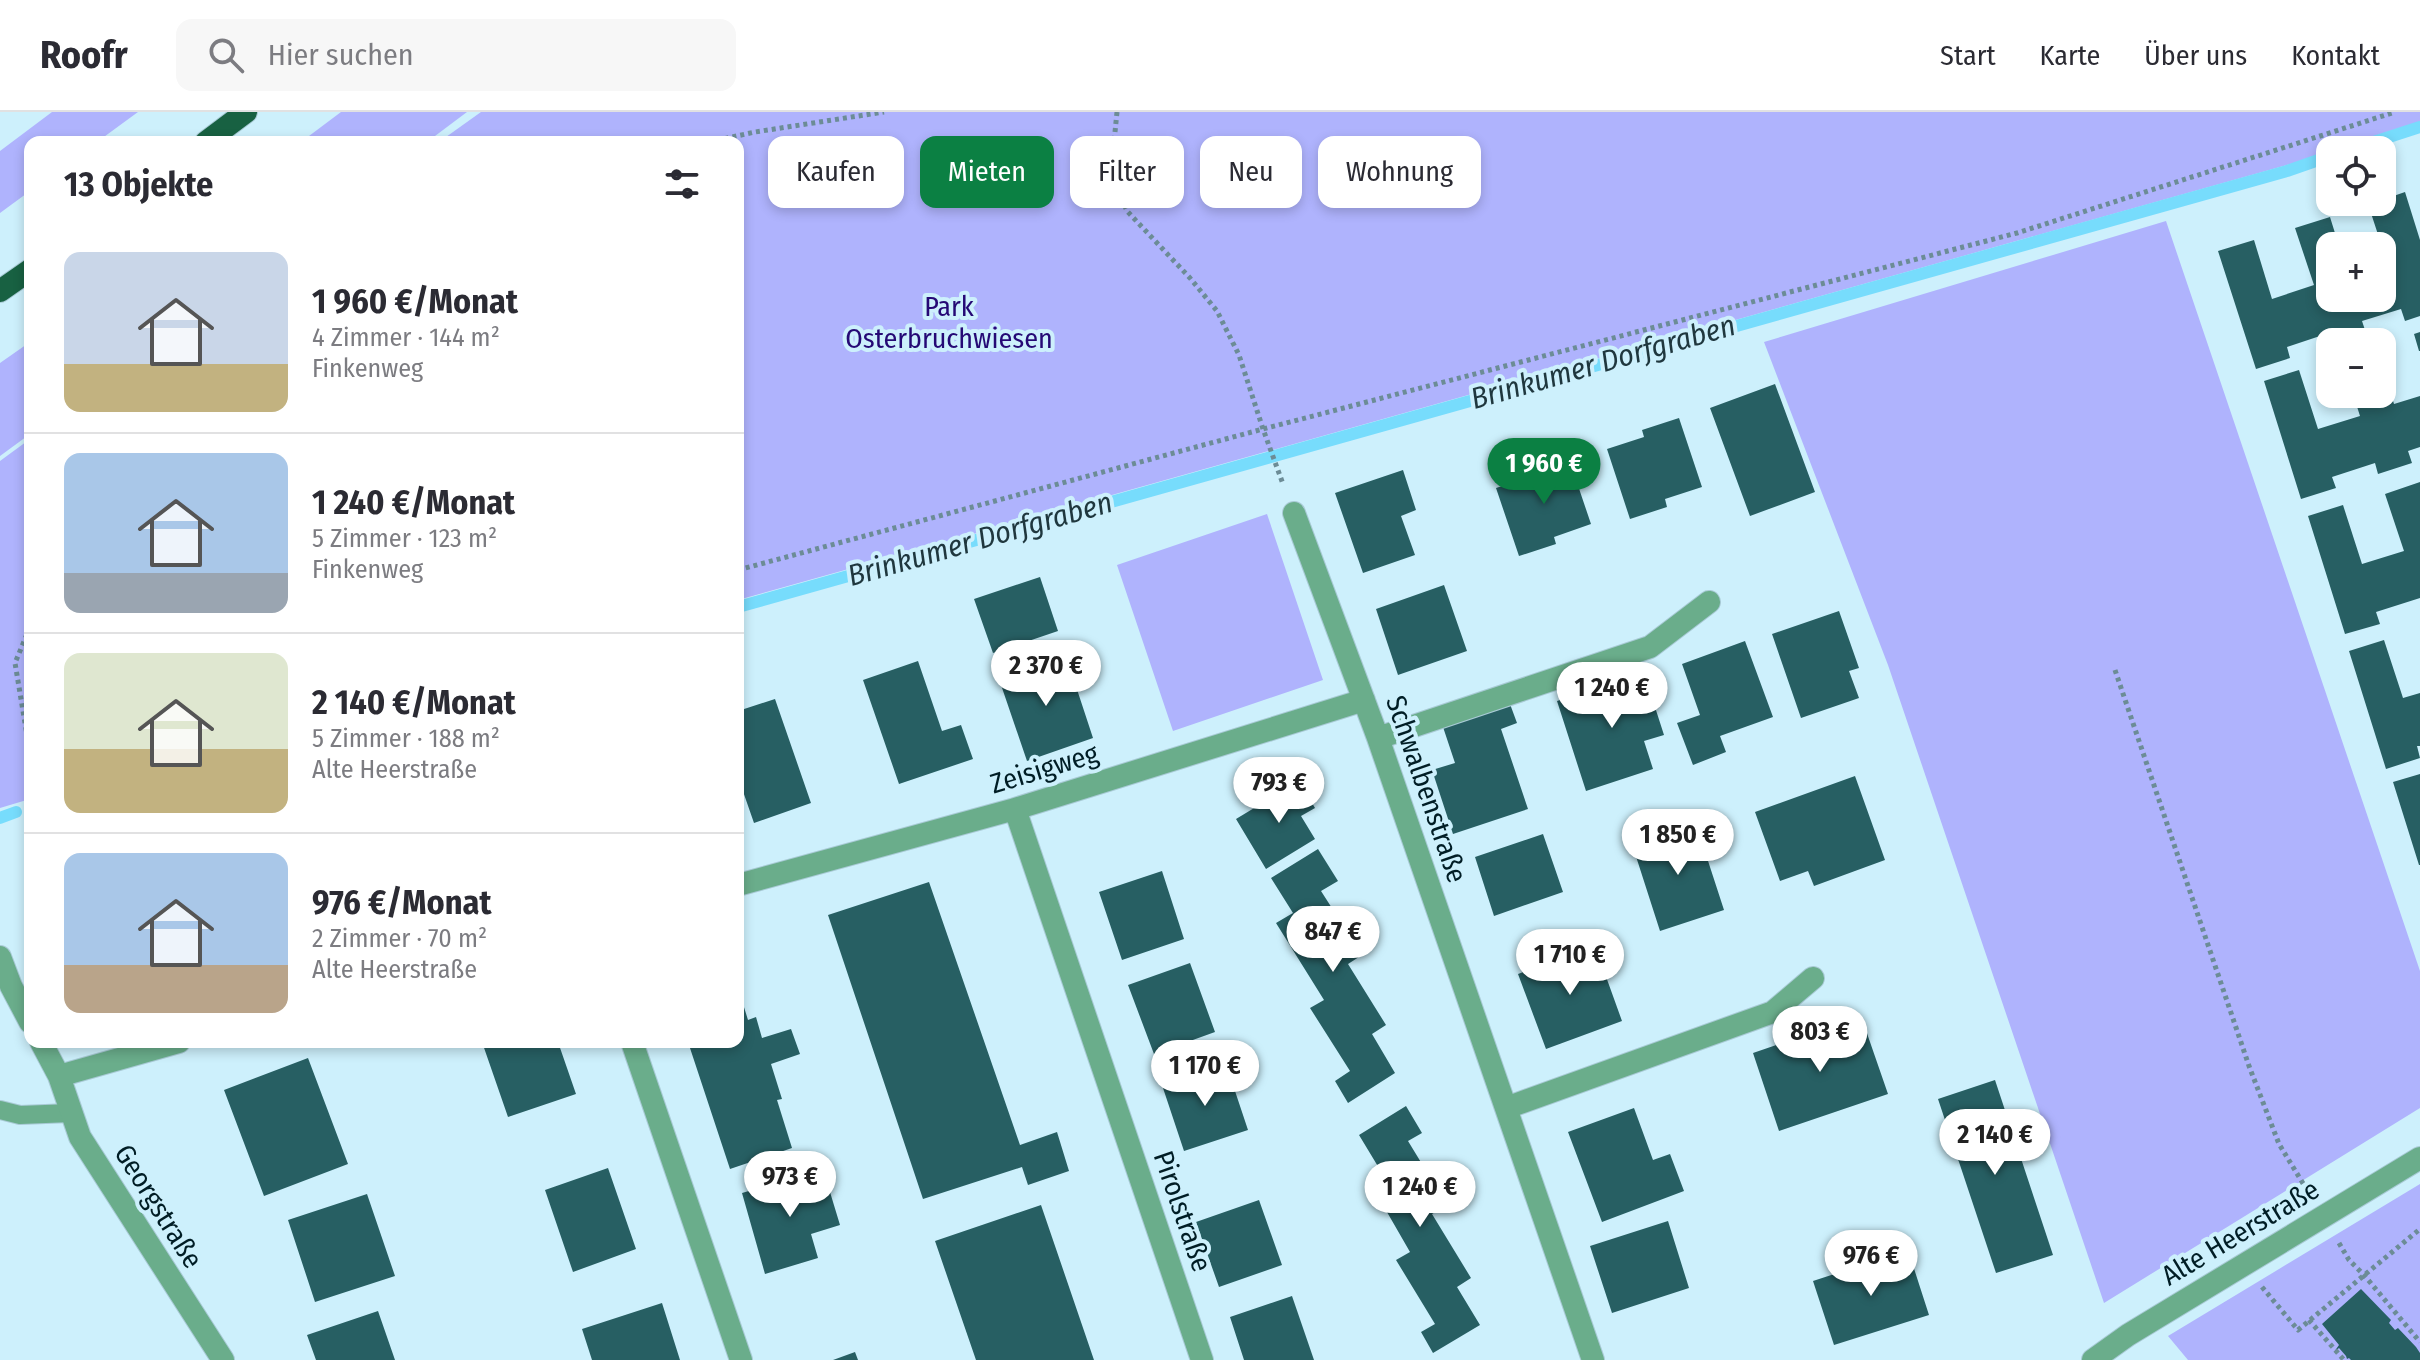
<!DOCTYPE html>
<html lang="de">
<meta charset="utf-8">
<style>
:root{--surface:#fff;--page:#f7f7f7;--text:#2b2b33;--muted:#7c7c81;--line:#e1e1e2;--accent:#0b8043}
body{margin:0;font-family:"Fira Sans Condensed",sans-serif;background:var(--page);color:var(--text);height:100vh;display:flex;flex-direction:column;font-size:30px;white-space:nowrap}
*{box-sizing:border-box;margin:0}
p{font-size:26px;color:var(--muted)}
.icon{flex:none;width:44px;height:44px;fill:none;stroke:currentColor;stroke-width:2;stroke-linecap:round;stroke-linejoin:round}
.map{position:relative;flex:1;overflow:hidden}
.panel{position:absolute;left:24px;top:24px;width:720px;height:912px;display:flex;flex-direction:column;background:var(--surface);border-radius:16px;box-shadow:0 4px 12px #0003}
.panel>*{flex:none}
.banner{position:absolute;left:768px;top:24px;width:760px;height:72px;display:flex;gap:16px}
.buttons{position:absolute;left:2316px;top:24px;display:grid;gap:16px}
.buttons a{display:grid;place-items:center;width:80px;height:80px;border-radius:16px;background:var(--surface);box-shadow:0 4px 12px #0003;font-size:40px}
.price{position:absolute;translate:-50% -68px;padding:0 18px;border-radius:28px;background:#fff;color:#222;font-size:26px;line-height:52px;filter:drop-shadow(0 2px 4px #0008)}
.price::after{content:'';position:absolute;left:50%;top:48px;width:24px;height:18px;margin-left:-12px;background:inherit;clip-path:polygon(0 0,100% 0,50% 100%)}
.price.selected{background:var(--accent);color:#fff}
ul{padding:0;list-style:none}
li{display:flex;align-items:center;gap:24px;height:200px;padding:0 40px}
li+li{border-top:2px solid var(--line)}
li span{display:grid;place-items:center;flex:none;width:224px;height:160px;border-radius:16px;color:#555}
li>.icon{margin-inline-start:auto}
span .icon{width:96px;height:96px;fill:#fffc;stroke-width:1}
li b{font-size:34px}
h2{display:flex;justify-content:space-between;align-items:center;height:96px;padding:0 40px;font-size:34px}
.tag{padding:0 28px;border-radius:16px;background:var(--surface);box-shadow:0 4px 12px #0003;font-size:28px;line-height:72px}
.tag.selected{background:var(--accent);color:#fff}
header{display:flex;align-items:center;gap:48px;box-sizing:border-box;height:112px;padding:0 40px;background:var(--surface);border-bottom:2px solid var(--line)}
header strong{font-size:38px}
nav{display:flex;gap:44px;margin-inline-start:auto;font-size:28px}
.search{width:560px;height:72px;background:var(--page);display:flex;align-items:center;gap:20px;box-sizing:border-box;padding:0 28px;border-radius:16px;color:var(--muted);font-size:30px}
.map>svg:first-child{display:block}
.green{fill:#afb3fd}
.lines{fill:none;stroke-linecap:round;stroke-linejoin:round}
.stream{stroke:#77dcfc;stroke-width:12}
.building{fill:#275f63}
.service-casing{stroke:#a8cad5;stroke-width:20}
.minor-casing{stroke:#a8cad5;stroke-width:24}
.trunk-casing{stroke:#a8cad5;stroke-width:24}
.path{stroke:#6c8c96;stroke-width:5;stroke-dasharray:4 4;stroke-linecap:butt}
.service{stroke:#6aad8b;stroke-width:18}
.minor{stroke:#6aad8b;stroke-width:22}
.trunk{stroke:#186142;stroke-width:22}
.labels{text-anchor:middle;stroke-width:8;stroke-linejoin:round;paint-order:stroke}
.park-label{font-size:28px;fill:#250975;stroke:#cdf0fc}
.street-label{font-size:28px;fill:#001d25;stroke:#cdf0fc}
.water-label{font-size:30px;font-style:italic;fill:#1f373e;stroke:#cdf0fc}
</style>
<header>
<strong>Roofr</strong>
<div class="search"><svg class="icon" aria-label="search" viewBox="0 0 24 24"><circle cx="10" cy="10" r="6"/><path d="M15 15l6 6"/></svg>Hier suchen</div>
<nav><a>Start</a><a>Karte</a><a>Über uns</a><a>Kontakt</a></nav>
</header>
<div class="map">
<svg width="2420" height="1248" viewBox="0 0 2420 1248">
<rect width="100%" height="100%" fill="#cdf0fc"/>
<path class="green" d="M52,0H138L97,30H30V79L0,101V39Z
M341,0H467L427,30H301Z
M481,0H2420V16L2341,38H2330V41L738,488V30H439Z
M2166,109L2420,859V996L2104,1191L1888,553L1764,230Z
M30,230V322L0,344V251Z
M30,327V687L0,696V349Z
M1267,402L1323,568L1173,619L1117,453Z
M2420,1072V1248H2188L2168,1224Z"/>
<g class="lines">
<path class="stream" d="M2349,38L2420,15
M738,495L2287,59L2330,44
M0,706L16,700"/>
</g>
<path class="building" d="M2405,80L2420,128V204L2405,209L2401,197L2362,209L2366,221L2332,230L2329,221L2287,235L2290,246L2256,257L2218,139L2254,128L2272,187L2314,173L2295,116L2330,105L2339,134H2330V186H2382V151L2387,150L2368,92L2382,90V88Z
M2420,220V239H2419L2414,222Z
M2383,256L2394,292L2420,284V335L2408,339L2412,351L2378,362L2375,351L2332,365L2336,376L2301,387L2264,269L2299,258L2318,317L2360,304L2353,282H2382Z
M1775,272L1815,380L1750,404L1710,296Z
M1679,306L1702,375L1665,387L1667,395L1630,407L1607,337L1644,325L1642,318Z
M1568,344L1591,412L1554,425L1556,432L1519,444L1496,376L1533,364L1531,356Z
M1403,358L1416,398L1401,404L1415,443L1363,461L1335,381Z
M2420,370V486L2376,500L2380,512L2345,522L2308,404L2343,393L2362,452L2404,439L2385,382Z
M1040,465L1058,519L993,541L974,487Z
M1444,473L1467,539L1398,563L1376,497Z
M1839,499L1859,556L1849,559L1859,586L1801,606L1772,522Z
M2384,528L2403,586L2420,581V634H2417L2420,646L2386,657L2349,539Z
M1745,529L1773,605L1720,624L1726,640L1693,653L1677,611L1700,603L1682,552Z
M1066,544L1093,626L1027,649L999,567Z
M918,549L942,619L961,613L973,647L899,672L863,568Z
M1644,561L1664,623L1644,629L1653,657L1586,679L1557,589Z
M775,587L811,691L754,711L738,665V599Z
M1510,592L1517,611L1501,617L1528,697L1453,722L1432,658L1455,651L1443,615Z
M2420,662V753H2419L2393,670Z
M1855,664L1885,748L1814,774L1808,759L1780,769L1755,700Z
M1299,669L1315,696L1301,704L1315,727L1266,757L1236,707Z
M1696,712L1724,798L1660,819L1632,732Z
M1543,722L1563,780L1494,804L1475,745Z
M1318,737L1338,769L1321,779L1362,843L1348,852L1386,913L1372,922L1395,961L1348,991L1335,969L1350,959L1310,896L1324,888L1276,811L1293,801L1271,766Z
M1162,759L1184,827L1122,848L1099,780Z
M929,770L1020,1033L1057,1020L1069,1059L1028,1073L1022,1055L923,1087L828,803Z
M1595,834L1622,909L1546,937L1518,862Z
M1190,851L1215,920L1154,942L1128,873Z
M739,879L748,908L756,905L762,926L791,917L800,942L771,952L782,987L777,988L792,1036L730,1057L688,930H738Z
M1861,904L1888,982L1779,1019L1753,941Z
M482,930H558L576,982L508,1005Z
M308,946L348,1052L264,1084L224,978Z
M1226,952L1248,1018L1184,1039L1162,973Z
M1995,968L2053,1143L1996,1161L1938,987Z
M1406,994L1422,1021L1408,1029L1447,1093L1432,1102L1471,1166L1457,1175L1480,1213L1433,1241L1421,1220L1435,1212L1396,1148L1410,1140L1372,1074L1385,1066L1359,1023Z
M1634,996L1653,1048L1670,1042L1684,1079L1602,1110L1568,1020Z
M608,1056L636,1137L573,1160L545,1078Z
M823,1057L840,1113L811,1122L818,1146L765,1162L742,1081Z
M367,1082L395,1164L315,1190L288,1108Z
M1259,1088L1282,1153L1219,1175L1196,1110Z
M1041,1093L1094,1248H976L935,1129Z
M1668,1109L1689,1176L1612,1201L1590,1134Z
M1908,1138L1929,1203L1834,1233L1813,1169Z
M2361,1177L2391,1208L2389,1211L2395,1218L2398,1216L2416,1235L2420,1241V1248H2351L2349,1246L2347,1247L2346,1244L2339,1236L2334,1240L2339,1233L2322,1212Z
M1292,1184L1314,1248H1244L1230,1205Z
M662,1191L680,1248H592L582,1217Z
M378,1199L395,1248H316L307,1223Z
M855,1240L858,1248H833Z"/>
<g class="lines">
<defs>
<path id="service" d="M0,998L20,1003L71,1001"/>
<path id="minor" d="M1294,401L1378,626L1593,1248
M1378,626L1650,535L1709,490
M1015,697L1202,1248
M738,773L1015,697L1364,588
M0,845L11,874L30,910
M41,930L59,964L80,1025L223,1248
M632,930L741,1248
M59,964L179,930
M1506,996L1773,900L1813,866
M2093,1248L2128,1223L2420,1046"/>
<path id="trunk" d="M206,30L246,0
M0,179L30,158"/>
</defs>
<use href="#service" class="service-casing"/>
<use href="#minor" class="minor-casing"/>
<use href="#trunk" class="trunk-casing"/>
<path class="path" d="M1117,0L1111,60L1127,99L1190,166L1217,199L1239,243L1263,317L1283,372
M709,30L755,20L884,0
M738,458L1263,317L2017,121L2395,0
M30,515L15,551L30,641
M2115,558L2249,954L2279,1032L2307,1078
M2339,1131L2349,1148L2364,1163L2420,1230
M2262,1175L2298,1218L2420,1117
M2309,1208L2344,1248"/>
<use href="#service" class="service"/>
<use href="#minor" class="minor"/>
<use href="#trunk" class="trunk"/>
</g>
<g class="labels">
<g class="park-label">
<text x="949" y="204">Park<tspan x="949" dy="32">Osterbruchwiesen</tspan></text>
</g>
<g class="street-label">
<text transform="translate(1044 656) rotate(-17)" y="10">Zeisigweg</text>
<text transform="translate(1427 677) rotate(71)" y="10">Schwalbenstraße</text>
<text transform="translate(159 1094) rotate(58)" y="10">Georgstraße</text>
<text transform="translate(1183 1099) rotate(71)" y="10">Pirolstraße</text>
<text transform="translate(2240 1120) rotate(-31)" y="10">Alte Heerstraße</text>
</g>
<g class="water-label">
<text transform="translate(1603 250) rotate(-16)" y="10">Brinkumer Dorfgraben</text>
<text transform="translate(980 427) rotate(-16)" y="10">Brinkumer Dorfgraben</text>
</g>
</g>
</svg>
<div class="buttons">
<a><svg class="icon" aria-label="locate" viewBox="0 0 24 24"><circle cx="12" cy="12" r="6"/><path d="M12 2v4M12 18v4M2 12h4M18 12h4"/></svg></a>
<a>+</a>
<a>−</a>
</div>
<b class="price selected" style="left:1544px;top:394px">1 960 €</b>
<b class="price" style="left:1046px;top:596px">2 370 €</b>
<b class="price" style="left:1612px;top:618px">1 240 €</b>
<b class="price" style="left:1279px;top:713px">793 €</b>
<b class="price" style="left:1678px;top:765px">1 850 €</b>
<b class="price" style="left:1333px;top:862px">847 €</b>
<b class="price" style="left:1570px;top:885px">1 710 €</b>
<b class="price" style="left:1820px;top:962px">803 €</b>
<b class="price" style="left:1205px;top:996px">1 170 €</b>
<b class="price" style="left:1995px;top:1065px">2 140 €</b>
<b class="price" style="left:790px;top:1107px">973 €</b>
<b class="price" style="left:1420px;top:1117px">1 240 €</b>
<b class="price" style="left:1871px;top:1186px">976 €</b>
<div class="banner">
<a class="tag">Kaufen</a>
<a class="tag selected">Mieten</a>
<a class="tag">Filter</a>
<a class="tag">Neu</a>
<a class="tag">Wohnung</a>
</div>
<section class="panel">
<h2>13 Objekte<svg class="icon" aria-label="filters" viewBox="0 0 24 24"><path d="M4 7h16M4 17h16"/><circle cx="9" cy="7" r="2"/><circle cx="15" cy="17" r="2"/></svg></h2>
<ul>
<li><span style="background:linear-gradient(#c9d6e8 70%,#c2b280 0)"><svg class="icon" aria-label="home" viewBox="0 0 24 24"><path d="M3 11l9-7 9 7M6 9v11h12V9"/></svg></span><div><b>1 960 €/Monat</b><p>4 Zimmer · 144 m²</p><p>Finkenweg</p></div></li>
<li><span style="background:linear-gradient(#a9c7e8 75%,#9aa5b1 0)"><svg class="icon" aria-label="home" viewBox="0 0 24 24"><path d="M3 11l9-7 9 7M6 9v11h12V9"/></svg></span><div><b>1 240 €/Monat</b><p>5 Zimmer · 123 m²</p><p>Finkenweg</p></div></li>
<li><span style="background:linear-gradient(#dfe7d0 60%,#c2b280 0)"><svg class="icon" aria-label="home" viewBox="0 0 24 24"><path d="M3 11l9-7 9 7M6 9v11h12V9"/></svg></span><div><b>2 140 €/Monat</b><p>5 Zimmer · 188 m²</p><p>Alte Heerstraße</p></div></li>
<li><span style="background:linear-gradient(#a9c7e8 70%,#b9a48a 0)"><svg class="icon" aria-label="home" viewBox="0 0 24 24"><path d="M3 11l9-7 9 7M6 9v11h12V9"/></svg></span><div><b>976 €/Monat</b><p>2 Zimmer · 70 m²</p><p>Alte Heerstraße</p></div></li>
</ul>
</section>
</div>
